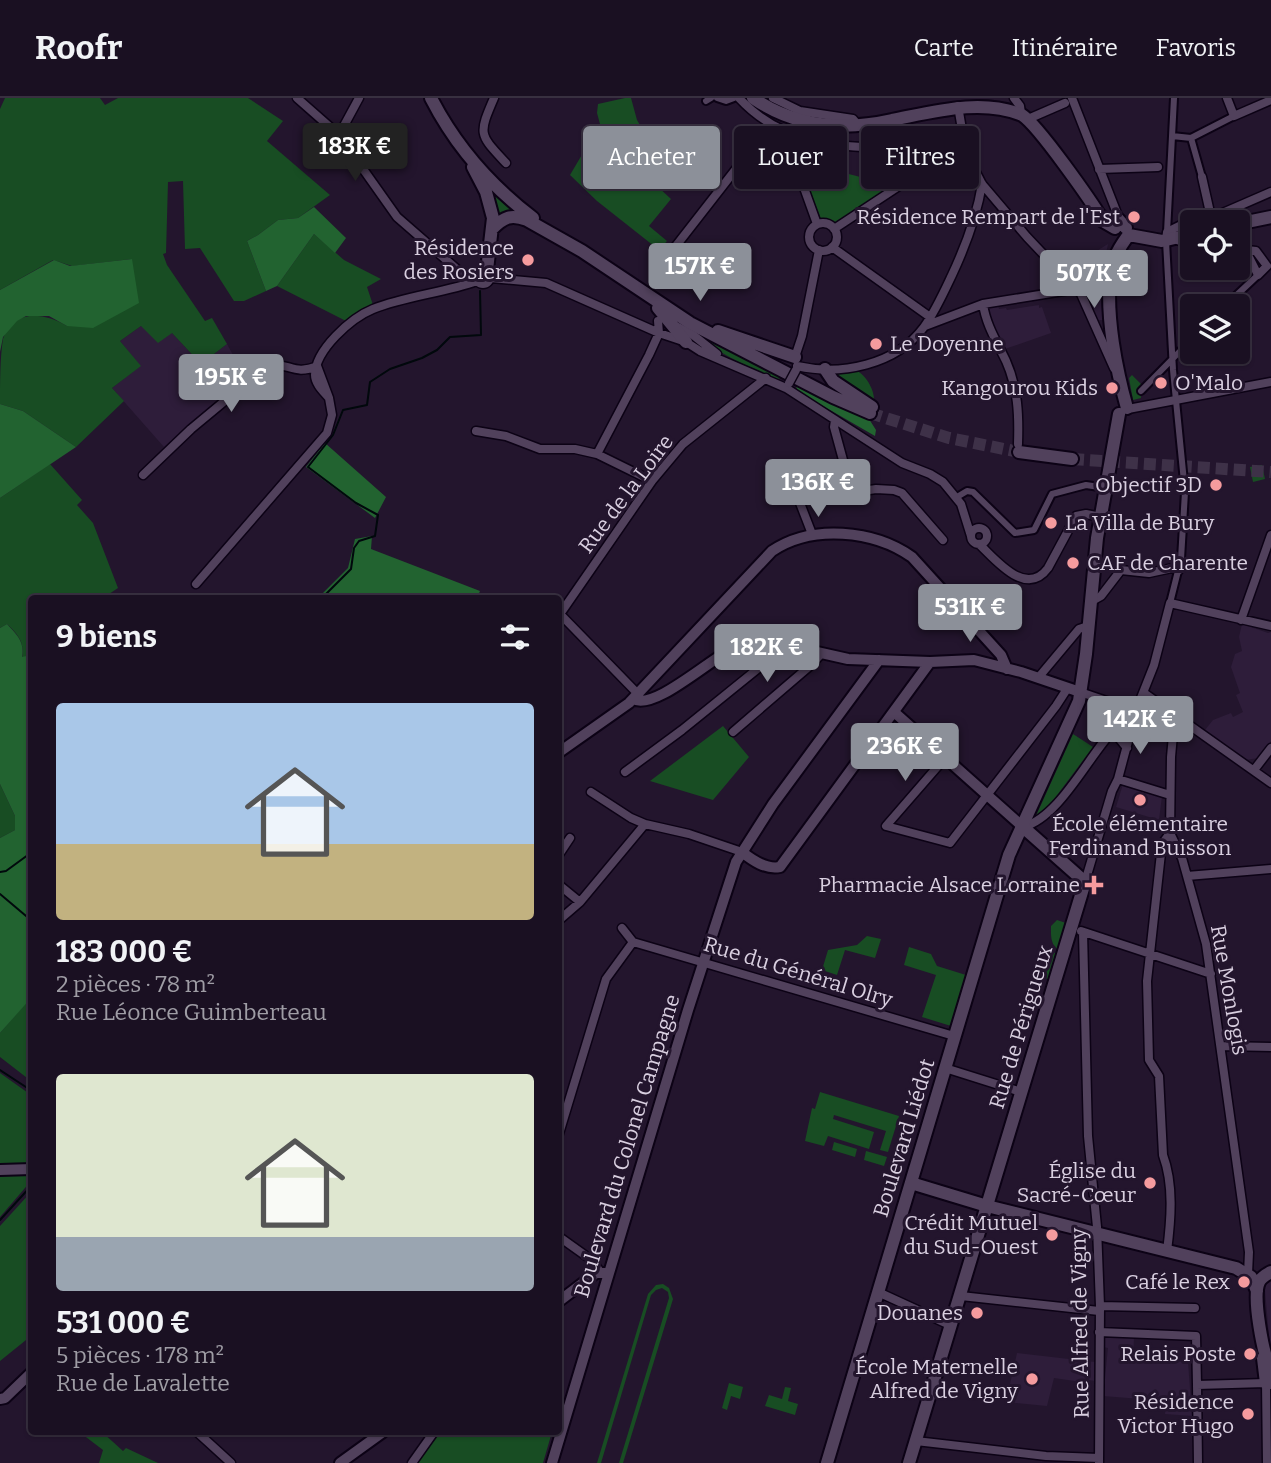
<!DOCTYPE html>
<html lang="fr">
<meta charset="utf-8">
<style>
:root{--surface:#1a1022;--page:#23192a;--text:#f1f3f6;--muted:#9f9da5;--line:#383040;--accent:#8c9099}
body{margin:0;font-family:Bitter,serif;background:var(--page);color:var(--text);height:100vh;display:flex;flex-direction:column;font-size:26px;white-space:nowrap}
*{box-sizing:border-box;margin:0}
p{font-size:23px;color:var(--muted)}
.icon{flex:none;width:38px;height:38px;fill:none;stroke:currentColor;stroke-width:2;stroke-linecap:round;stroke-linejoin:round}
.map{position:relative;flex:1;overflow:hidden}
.details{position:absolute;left:28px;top:497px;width:534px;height:840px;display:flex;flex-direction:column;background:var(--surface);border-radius:7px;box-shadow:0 2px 5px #0004,0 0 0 2px var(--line)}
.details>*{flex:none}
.hud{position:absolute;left:583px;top:28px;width:583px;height:63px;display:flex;gap:14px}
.buttons{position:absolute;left:1180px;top:112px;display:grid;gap:14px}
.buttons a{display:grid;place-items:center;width:70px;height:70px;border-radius:7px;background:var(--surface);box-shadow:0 2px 5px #0004,0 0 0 2px var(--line);font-size:35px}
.price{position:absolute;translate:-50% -60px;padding:0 16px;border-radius:7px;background:var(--accent);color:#fff;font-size:23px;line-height:46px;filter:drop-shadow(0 2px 4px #0008)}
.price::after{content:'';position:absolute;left:50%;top:42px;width:21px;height:16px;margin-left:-10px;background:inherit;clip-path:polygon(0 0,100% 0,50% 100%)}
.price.selected{background:#222;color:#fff}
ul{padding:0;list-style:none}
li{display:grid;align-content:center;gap:14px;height:371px;padding:0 28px}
li span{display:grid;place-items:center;height:217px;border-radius:7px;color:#555}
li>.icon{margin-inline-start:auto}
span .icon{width:126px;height:126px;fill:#fffc;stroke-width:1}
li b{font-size:30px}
h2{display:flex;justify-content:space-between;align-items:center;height:84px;padding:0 28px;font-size:30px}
.pill{padding:0 24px;border-radius:7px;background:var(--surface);box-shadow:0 2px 5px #0004,0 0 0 2px var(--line);font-size:24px;line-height:63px}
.pill.selected{background:var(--accent);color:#fff}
header{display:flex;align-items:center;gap:42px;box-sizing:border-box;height:98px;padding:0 35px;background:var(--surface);border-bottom:2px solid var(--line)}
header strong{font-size:33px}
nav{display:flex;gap:38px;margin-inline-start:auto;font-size:24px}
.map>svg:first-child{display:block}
.built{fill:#2e1d3a}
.green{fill:#184d23}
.forest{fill:#226330}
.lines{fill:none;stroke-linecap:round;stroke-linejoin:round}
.stream{stroke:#01080c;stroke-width:2}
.secondary-tunnel{stroke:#3e3148;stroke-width:12;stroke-dasharray:12 6;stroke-linecap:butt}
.pedestrian-casing{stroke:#0c0215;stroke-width:10}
.minor-casing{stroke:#0c0215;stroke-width:11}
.tertiary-casing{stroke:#0c0215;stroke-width:14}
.secondary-casing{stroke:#0c0215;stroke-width:16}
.pedestrian{stroke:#51415c;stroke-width:6}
.minor{stroke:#51415c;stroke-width:8}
.tertiary{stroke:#51415c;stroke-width:10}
.secondary{stroke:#51415c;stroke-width:12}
.minor-bridge-casing{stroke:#0c0215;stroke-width:11;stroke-linecap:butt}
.minor-bridge{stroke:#51415c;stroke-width:8}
.poi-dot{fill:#f59b9e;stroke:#23152d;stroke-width:2.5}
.labels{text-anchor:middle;stroke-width:6;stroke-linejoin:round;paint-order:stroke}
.poi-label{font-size:21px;fill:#d9cfe0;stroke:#23152d;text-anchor:end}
.street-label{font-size:21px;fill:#d9cfe0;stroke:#23152d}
</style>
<header>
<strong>Roofr</strong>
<nav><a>Carte</a><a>Itinéraire</a><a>Favoris</a></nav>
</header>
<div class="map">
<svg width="1271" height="1365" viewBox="0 0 1271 1365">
<rect width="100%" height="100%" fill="#23152d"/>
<path class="built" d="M1108,146L1102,175L1104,222H1096L1085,194L1064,173Z
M1039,207V210L1042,209L1051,235L1002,252L985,214L989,209L998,208L999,211L1006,210L1007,212Z
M141,228L172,235L201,266L227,246L245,279L164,349L112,290L140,268L120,243Z
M1242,526L1268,535L1271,534V643L1259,660L1245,662L1205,632L1213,622L1231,615L1233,619L1243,614L1236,597L1240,595L1231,569L1235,556L1242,553L1239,539Z
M1123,686L1162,698L1159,722L1116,709Z
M1264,1181H1271V1261Z
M1104,1239L1134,1240L1133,1261L1188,1264L1192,1318L1165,1316L1166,1303L1103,1298L1108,1250L1103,1249Z
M1017,1255L1095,1264V1283L1089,1282L1088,1285L1054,1280L1047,1308L1006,1304Z"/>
<path class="green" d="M5,0H100L105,7L118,0H248L283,23L267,43L330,97L298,120L278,122L258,137L247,143L266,193L244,203H234L200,150L185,151L183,83L168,84L166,155L163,156L167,167L205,223L212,220L227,246L201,266L172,235L158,245L141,228L120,243L141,268L112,290L124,303L76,349L23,313L0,306C0,286 0,259 3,241C15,210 44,215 67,228L132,161L72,168L53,162L0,192V11Z
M625,0H631L637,22L644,34L640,39L644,46L627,60L671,101L649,128L667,143L659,152L597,103L570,77L600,26L597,15L598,6Z
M939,58L836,126L829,121H821L799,63L868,81L871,69Z
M486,83L519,116L504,113L497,121Z
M314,136L344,162L381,181L367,189L373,207L363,210L346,223L277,188Z
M698,235L782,277L781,280L777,281C749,269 723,258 699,239Z
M855,272C866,276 875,293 874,303L834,277V275H851Z
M1132,277L1143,288L1140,292L1141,300L1133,302L1129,280Z
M50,366L82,402L77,407L93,425L118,490L103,500H32L31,557L22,560C25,545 18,536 7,526L0,530V400Z
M1262,367L1265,381L1253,384L1250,369Z
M723,628L749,659L713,702L650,683Z
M1073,636L1093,649L1049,708L1035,720Z
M0,686L15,718V732L0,740Z
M1057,822L1066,825L1058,852C1050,845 1051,837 1051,828Z
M867,838L881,841L875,860L845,852L837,877L822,872L828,852L857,847Z
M909,849L931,856L937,868L966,877L951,928L922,919L936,877L904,867Z
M1057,854L1049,882L1038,875C1038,864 1048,857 1057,854Z
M31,899V983L0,959V935Z
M0,975L31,997V1065H0Z
M820,994L899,1018L888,1054L880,1052L886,1033L834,1017L833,1021L874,1034L869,1051L828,1038L824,1048L805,1043L812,1010L815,1011Z
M834,1044L857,1051L855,1059L832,1052Z
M866,1053L887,1059L884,1068L864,1062Z
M32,1075L31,1083L0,1119V1076Z
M31,1094V1238L0,1263V1128Z
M656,1187L663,1186L669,1190L673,1201L623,1365H619L669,1200L668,1194L662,1190L656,1192L651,1197L601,1365H597L648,1196Z
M729,1285L743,1289L740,1301L731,1298L727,1312L722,1310Z
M785,1289L791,1290L788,1303L798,1306L795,1317L765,1308L769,1297L782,1301Z
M84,1334H102L123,1353L126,1350L158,1365H99L103,1352L82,1336Z
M437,1334H552L543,1365H415Z"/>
<path class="forest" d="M314,109L346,140L335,155L314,136L277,188L266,193L247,143L258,137L278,122L298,120Z
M132,161L139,205L93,230L67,228L49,218H26L17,223L3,239L0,254V192L54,162L70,168Z
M796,286L869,321L876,332L875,338L797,293Z
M0,306L23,313L76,349L0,400Z
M325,345L386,399L375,420L306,369Z
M372,438L371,451L480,493L477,500H318L348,470L355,441Z
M7,526C17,537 25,544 22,559L31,557L32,899L0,935V740L15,732V718L0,686V530Z"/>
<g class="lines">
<path class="stream" d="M322,500L351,471L354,450L359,443L375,438L378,417L356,405L308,369L333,337L343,312L367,307L370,284L390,271L422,260L437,252L450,239L481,237L480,193
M0,774L6,773L32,754
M0,796L32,823
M0,972L32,993
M0,1122L32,1087"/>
<path class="secondary-tunnel" d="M870,315L949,340L1019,354
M1072,361L1271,374"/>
<defs>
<path id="pedestrian" d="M717,0L726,3L734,0
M706,3L711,0
M1172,38L1191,40L1234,18
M1191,40L1202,79
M1167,134L1174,0
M1166,143L1173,272L1185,394L1181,461L1170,505
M1225,208L1258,177
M1141,293L1192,241
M957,399L967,393L973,394L1015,435L1034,432L1052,396L1086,387L1106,390"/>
<path id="minor" d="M297,0L339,37L397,119L459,173L476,180
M494,0C478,37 479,36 506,65
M739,0C797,63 877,45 952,53
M773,0L800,13L853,21L858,27
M1014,0L1020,8L1021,16
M1072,0L1120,123
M1227,0L1234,18L1271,2
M958,8L966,55L982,86L1027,139L1081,196L1114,270
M1028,21L1065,5
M784,34L817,126
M339,37L359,0
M1099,71L1158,69
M1202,79L1211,119
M809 139a14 14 0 1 1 28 0a14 14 0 1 1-28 0Z
M834,131L952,53L965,49
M1174,141L1192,147
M1166,143L1167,134L1183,126L1218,117L1271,94
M832,149L930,219
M1237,151L1256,153L1267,168
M1245,151L1258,177L1267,168
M672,153L771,26
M476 179a7 7 0 1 1 14 0a7 7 0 1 1-14 0Z
M491,180L546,185L659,235L686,244L700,253L786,290L902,365L930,376L943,384L961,406L971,438
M983,206C986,227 997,244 1006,263C1018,290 1019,317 1018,346
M676,228L693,237L717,256
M925,228L983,206L1076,191
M796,261L795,259L802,238L819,152
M317,268L329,300C324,294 315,286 315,277C315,252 351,220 373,211C406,198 443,195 477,183
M797,268C841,278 896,267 924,229C935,214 944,194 952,177C966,147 977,118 982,86
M1128,311L1271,284
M835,322L834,329L852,395
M476,333L506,338L540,351H575L597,356L652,383
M597,356L649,257L659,235L658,223
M143,377L191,331L268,267C289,264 294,278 317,268
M971 438a8 8 0 1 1 16 0a8 8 0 1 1-16 0Z
M812,436L800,405L804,402L876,391L894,392L902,395L943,442
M979,446C996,462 1026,500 1048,470L1076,418L1086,416L1101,419
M196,486L327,335L332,317L329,300
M1092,503L1101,498L1121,472L1149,475L1172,470L1179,472
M560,516L638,596
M558,519L652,383L683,346L766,280
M1241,522L1271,437
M1038,580L1079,531L1088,528
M1080,594L1136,613
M1144,595L1271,685
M1178,618L1174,626L1171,659L1170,735L1182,760L1206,846L1249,1154L1248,1176
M733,634L811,567L821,556
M945,660L886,728L950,745L1056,608L1067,591
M1254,672L1271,650
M625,674L682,632L776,556L783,547
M1118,681L1170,697
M591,694L631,720L645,726
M1023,729C1058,720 1086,663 1110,636L1118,639L1127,650
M558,758L570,740
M1187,778L1271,771
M1085,784L1112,693L1118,681L1137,610L1154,567L1170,505L1271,528
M558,786L580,804
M558,823L580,804L645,726L689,736L742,754
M622,830L633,844
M1081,833L1211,876
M1083,834L1088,1038L1097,1129L1100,1208L1099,1365
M633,844L954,938
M1221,948L1271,949
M945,970L1021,994
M558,1039L606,881L633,844
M558,1138L593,1163L600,1174
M1167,1153C1171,1122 1174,1087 1163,1057L1159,978L1149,962L1147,883L1162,746L1170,735
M878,1194L952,1228
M961,1198L1099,1213
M1100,1208L1195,1210
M1099,1234L1196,1238L1197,1287L1266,1285L1267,1365
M1197,1287L1198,1365
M558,1307L567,1314
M197,1334L231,1365
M916,1343L1046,1358L1099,1360
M412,1365L434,1334"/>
<path id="tertiary" d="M633,601C658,615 726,544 755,540L848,561L930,564L974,562L1021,574L1080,594
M894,614L1023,729
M558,655L629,605L772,453C812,426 874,432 912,459L1001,557L1007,571
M742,754C752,762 766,772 780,769L930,564
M0,1072L32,1071
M558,1204L596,1175H609
M0,1301L5,1300L32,1274
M340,1365L383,1334
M552,1365L688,912L736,764L773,706L879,562"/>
<path id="secondary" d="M431,0C455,47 491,88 533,120
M753,0C795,29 843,33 892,22C933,14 982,0 1022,17C1038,27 1092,104 1103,123L1115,130
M473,69L486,94L493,120L487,172
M1101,118L1108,123L1118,121L1126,130
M1237,126L1271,119
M492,131C504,119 511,116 527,122L582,153L690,225L833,299L870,315
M1129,137L1162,143L1192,136
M658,210L686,244
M718,233L795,259
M825,271L833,283L872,309
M1127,310C1116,271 1106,219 1110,179C1111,165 1119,150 1127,139
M1019,354L1072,361
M911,1085L987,1108L1236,1170L1251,1179L1257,1193
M1271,1174C1266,1177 1261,1179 1259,1184C1252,1198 1263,1258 1271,1271
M1263,1260L1266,1285H1271
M827,1365L1009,757L1079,603L1086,556L1097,440L1119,316
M909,1365L1085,784L1023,729"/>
</defs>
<use href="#pedestrian" class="pedestrian-casing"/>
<use href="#minor" class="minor-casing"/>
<use href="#tertiary" class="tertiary-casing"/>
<use href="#secondary" class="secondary-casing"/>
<use href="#pedestrian" class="pedestrian"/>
<use href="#minor" class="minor"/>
<use href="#tertiary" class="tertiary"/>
<use href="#secondary" class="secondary"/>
<defs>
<path id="minor-bridge" d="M789,285L796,272"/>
</defs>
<use href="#minor-bridge" class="minor-bridge-casing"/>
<use href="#minor-bridge" class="minor-bridge"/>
</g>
<g class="poi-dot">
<circle cx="1134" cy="119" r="7"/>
<circle cx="528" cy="162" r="7"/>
<circle cx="876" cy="246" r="7"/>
<circle cx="1161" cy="285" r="7"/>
<circle cx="1112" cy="290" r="7"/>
<circle cx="1216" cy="387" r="7"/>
<circle cx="1051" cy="425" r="7"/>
<circle cx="1073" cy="465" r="7"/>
<circle cx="1140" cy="702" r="7"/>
<path d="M1090.5 776.5h7v7h7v7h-7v7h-7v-7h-7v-7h7z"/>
<circle cx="1150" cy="1085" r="7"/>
<circle cx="1052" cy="1137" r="7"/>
<circle cx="1244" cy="1184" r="7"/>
<circle cx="977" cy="1215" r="7"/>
<circle cx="1250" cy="1256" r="7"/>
<circle cx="1032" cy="1281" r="7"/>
<circle cx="1248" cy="1316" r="7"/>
</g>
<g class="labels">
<g class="poi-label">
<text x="1120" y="126">Résidence Rempart de l'Est</text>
<text x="514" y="157">Résidence<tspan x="514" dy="24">des Rosiers</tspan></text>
<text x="890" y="253" text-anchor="start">Le Doyenne</text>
<text x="1175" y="292" text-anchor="start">O'Malo</text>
<text x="1098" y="297">Kangourou Kids</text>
<text x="1202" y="394">Objectif 3D</text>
<text x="1065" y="432" text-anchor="start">La Villa de Bury</text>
<text x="1087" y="472" text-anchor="start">CAF de Charente</text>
<text x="1140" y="733" text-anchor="middle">École élémentaire<tspan x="1140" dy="24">Ferdinand Buisson</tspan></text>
<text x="1080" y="794">Pharmacie Alsace Lorraine</text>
<text x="1136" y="1080">Église du<tspan x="1136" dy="24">Sacré-Cœur</tspan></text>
<text x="1038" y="1132">Crédit Mutuel<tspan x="1038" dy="24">du Sud-Ouest</tspan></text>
<text x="1230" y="1191">Café le Rex</text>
<text x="963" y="1222">Douanes</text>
<text x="1236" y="1263">Relais Poste</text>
<text x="1018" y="1276">École Maternelle<tspan x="1018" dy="24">Alfred de Vigny</tspan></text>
<text x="1234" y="1311">Résidence<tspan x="1234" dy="24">Victor Hugo</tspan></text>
</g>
<g class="street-label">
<text transform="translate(626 396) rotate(-53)" y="7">Rue de la Loire</text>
<text transform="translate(798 874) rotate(17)" y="7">Rue du Général Olry</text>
<text transform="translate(1229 892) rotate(80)" y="7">Rue Monlogis</text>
<text transform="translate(1021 929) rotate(-73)" y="7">Rue de Périgueux</text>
<text transform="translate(904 1040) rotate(-73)" y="7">Boulevard Liédot</text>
<text transform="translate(627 1048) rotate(-73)" y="7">Boulevard du Colonel Campagne</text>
<text transform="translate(1080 1225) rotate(-91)" y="7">Rue Alfred de Vigny</text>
</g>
</g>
</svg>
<div class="buttons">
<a><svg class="icon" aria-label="locate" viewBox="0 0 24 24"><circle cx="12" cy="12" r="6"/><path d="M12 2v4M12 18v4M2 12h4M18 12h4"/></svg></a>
<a><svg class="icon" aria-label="layers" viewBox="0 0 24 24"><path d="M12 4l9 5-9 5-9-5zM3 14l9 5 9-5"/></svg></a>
</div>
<b class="price selected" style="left:355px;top:85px">183K €</b>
<b class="price" style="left:700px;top:205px">157K €</b>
<b class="price" style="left:1094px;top:212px">507K €</b>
<b class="price" style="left:231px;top:316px">195K €</b>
<b class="price" style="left:818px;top:421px">136K €</b>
<b class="price" style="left:970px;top:546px">531K €</b>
<b class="price" style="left:767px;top:586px">182K €</b>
<b class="price" style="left:1140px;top:658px">142K €</b>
<b class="price" style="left:905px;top:685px">236K €</b>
<div class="hud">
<a class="pill selected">Acheter</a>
<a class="pill">Louer</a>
<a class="pill">Filtres</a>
</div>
<section class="details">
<h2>9 biens<svg class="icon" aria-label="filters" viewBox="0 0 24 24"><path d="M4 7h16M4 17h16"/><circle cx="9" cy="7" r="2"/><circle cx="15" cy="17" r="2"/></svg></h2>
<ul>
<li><span style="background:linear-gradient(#a9c7e8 65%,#c2b280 0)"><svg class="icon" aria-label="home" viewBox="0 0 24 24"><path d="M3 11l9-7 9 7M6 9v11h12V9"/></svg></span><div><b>183 000 €</b><p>2 pièces · 78 m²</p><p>Rue Léonce Guimberteau</p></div></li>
<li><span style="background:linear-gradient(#dfe7d0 75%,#9aa5b1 0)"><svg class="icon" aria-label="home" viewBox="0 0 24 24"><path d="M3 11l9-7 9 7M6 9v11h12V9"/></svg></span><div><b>531 000 €</b><p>5 pièces · 178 m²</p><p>Rue de Lavalette</p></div></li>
</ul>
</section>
</div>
